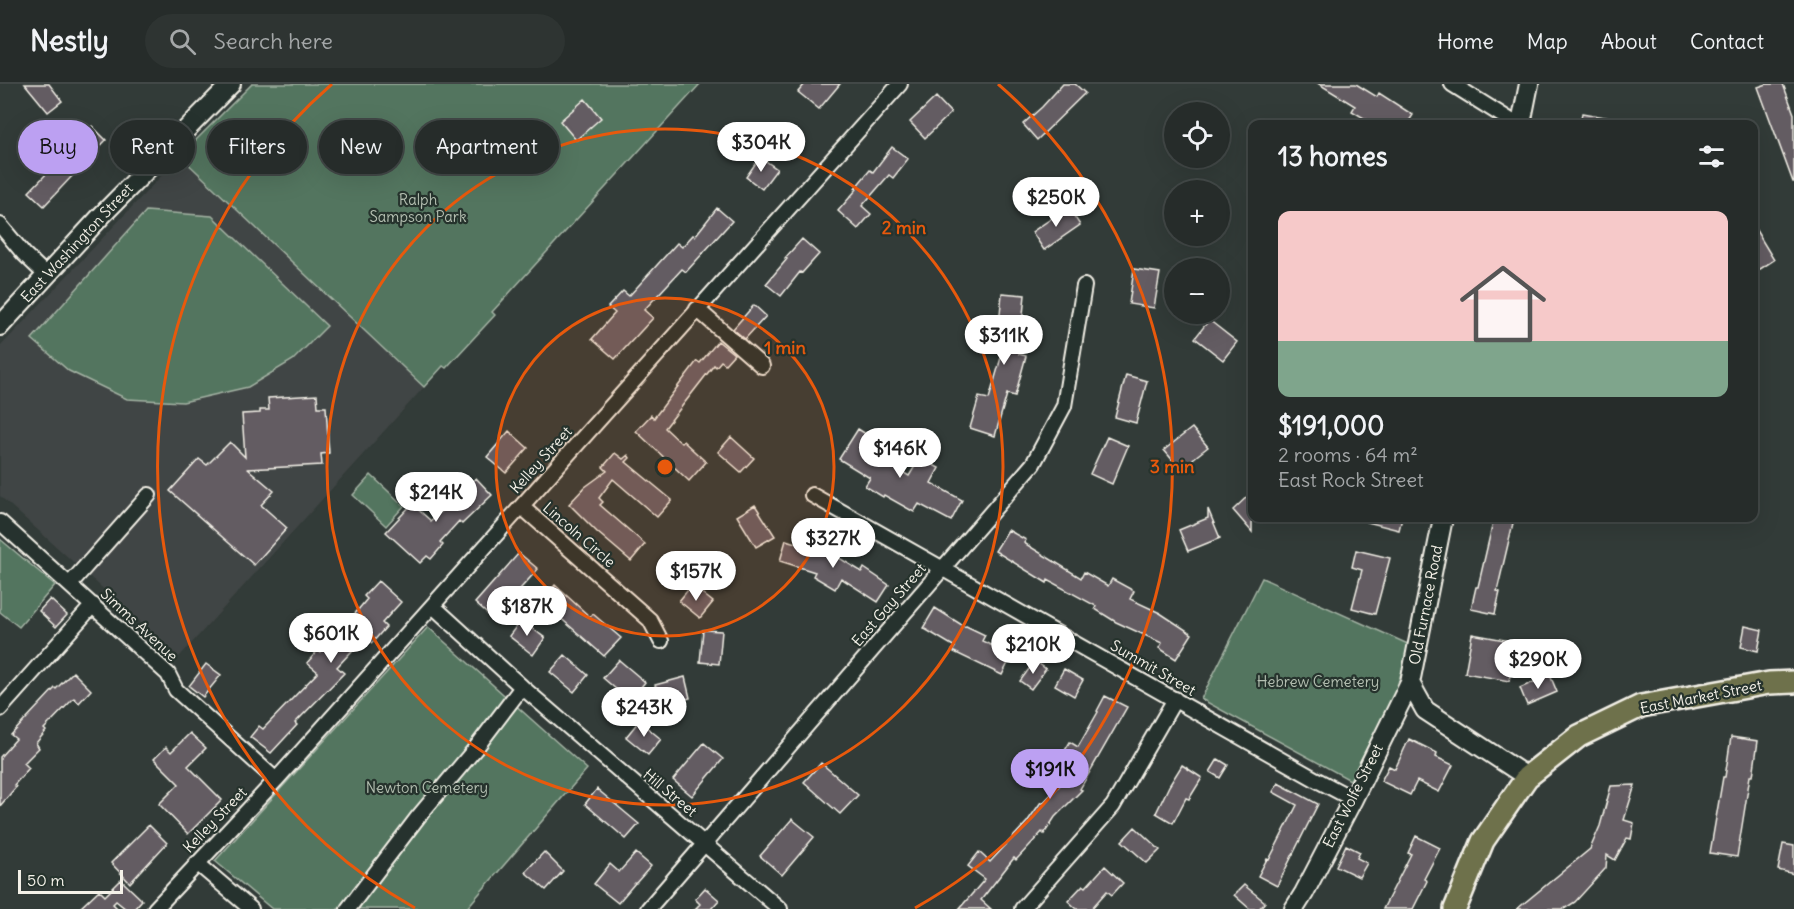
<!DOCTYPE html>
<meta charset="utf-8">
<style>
:root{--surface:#262c2a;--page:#2e3432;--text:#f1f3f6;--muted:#a4a7a8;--line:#424847;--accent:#bca0f2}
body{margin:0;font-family:Delius,sans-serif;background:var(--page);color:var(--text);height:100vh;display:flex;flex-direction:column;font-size:22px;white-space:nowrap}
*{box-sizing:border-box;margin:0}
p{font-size:20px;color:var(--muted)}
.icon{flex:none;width:33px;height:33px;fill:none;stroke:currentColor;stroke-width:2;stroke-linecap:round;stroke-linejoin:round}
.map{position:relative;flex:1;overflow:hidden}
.side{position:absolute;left:1248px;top:36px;width:510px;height:402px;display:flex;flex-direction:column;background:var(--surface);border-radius:12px;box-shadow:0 6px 24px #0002,0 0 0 2px var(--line)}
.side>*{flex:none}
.top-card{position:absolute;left:18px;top:36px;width:570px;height:54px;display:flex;gap:12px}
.buttons{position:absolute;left:1164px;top:18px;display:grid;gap:12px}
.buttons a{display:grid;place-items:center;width:66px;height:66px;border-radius:50%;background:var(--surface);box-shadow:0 6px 24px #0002,0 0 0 2px var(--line);font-size:30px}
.scale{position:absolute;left:18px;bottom:15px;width:105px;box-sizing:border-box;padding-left:6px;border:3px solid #f4f1e8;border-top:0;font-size:16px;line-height:21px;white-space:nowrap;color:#f4f1e8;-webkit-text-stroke:4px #26332d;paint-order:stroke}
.price{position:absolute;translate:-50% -51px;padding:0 14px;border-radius:21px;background:#fff;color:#222;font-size:20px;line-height:39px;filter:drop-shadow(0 2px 3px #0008)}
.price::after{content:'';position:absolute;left:50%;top:36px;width:18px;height:14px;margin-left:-9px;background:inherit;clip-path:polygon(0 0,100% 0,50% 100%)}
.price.on{background:var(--accent);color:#111}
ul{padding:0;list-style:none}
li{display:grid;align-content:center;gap:12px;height:318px;padding:0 30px}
li span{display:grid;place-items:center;height:186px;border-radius:12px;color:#555}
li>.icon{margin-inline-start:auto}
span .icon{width:108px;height:108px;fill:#fffc;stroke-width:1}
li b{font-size:26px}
h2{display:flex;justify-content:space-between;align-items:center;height:72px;padding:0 30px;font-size:26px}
.pill{padding:0 21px;border-radius:27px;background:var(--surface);box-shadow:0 6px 24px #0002,0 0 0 2px var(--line);font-size:21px;line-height:54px}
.pill.on{background:var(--accent);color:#111}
header{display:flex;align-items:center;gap:36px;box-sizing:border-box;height:84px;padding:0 30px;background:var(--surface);border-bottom:2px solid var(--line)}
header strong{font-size:28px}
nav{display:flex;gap:33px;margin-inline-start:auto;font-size:21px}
.search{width:420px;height:54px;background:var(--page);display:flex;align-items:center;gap:15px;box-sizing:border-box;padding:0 21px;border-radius:33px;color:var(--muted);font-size:22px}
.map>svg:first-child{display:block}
.built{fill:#414545}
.green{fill:#53755f;stroke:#a4b3a4;stroke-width:1.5}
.building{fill:#635b62;stroke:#f4f1e8;stroke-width:1.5}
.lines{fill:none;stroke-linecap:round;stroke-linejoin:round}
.street-casing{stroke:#f4f1e8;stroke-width:18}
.secondary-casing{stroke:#f4f1e8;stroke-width:22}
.primary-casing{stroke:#f4f1e8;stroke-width:26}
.street{stroke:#26332d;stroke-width:14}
.secondary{stroke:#26332d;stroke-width:18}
.primary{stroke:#6e714b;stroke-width:21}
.ring{fill:none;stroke:#e8590c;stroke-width:3}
.labels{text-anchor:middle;stroke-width:4.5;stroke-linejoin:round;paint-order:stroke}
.park-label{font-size:15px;fill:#b4bfb1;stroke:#26332d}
.street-label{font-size:15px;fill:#f4f1e8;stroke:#26332d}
.centre{fill:#e8590c;stroke:#26332d;stroke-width:3}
.ring-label{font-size:18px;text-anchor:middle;font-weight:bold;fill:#e8590c;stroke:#26332d;stroke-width:4.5;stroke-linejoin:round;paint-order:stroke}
</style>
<header>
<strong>Nestly</strong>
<div class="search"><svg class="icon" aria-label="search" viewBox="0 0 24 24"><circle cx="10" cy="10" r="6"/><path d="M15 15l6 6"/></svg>Search here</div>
<nav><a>Home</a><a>Map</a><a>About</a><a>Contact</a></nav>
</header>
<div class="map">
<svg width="1794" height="825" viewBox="0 0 1794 825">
<rect width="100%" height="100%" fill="#323b38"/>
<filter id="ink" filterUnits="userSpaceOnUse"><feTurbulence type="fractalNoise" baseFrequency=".0167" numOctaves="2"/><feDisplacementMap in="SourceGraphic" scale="12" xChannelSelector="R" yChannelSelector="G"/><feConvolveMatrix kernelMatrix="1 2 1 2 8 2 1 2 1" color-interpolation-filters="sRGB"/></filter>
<g filter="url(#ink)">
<path class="built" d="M180,72L424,303L179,573L0,412V263Z"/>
<path class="green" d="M252,0H700L492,228L495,231L446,284L443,282L424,303L180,72Z
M146,127L212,132L327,242L293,276L248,303L183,318L127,315L69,287L32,255Z
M371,391L404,422L386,442L353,411Z
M0,455L55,501L19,543L0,528Z
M1262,494L1410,561L1394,612L1350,696L1201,615Z
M428,543L587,685L466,825H272L215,777Z"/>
<path class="building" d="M25,0H49L62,17L48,28Z
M805,0H840L819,25L798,8Z
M1063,0H1075L1085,9L1037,56L1023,40L1042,23Z
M1319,0H1356L1377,13L1379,9L1413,31L1407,40H1374L1352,27L1355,22Z
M1767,0H1783L1794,30V98H1793L1758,3Z
M936,13L951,29L925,54L910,38Z
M585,15L601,34L576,56L560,37Z
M1582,29L1615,35V40H1580Z
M92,42L106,56L44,122L29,108Z
M292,54L301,72L290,77L282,60Z
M892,63L908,75L893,94L889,91L862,122L871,130L858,145L838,127L857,105L855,104L870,86L873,88Z
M760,73L777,85L762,105L746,93Z
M1068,123L1080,141L1044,166L1032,148Z
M717,124L732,137L686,188L682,185L644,226L653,234L615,275L592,255L615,229L608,223L623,207L629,212L677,159L682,163L693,151L695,152Z
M1754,143L1774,176L1754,189Z
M802,155L819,170L802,189L800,188L781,212L766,200L787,175L785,174Z
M1134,185L1160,189L1154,224L1129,220Z
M1002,209L1025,211L1019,270L1026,272L1015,312L1007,310L995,352L970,344L979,313L989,315L1007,253L998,252Z
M754,221L766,232L745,255L733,245Z
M1209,236L1237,258L1223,276L1195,254Z
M718,257L734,270L725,280L721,277L716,283L714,281L665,344L681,359L683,357L706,378L689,397L636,347L651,331L654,334L697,277L700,279Z
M1126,291L1147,297L1136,339L1115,333Z
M317,311L318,323H326L329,369L321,370L322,381L248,385L274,407L261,421L287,444L254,481L170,407L199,375L207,381L230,358L245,373L242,330L260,329V326H269L268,314Z
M1192,344L1208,363L1180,385L1164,366Z
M858,345L877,357L870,369L909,392L920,374L939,384L931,399L962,416L951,437L919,420L914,428L884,411L883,413L865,402L870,394L839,375Z
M509,347L528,364L506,389L487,373Z
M731,353L754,374L741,388L718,368Z
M1107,353L1128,362L1112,400L1090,390Z
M615,369L623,375L628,371L630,374L626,378L672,416L657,433L613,395L599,414L603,418L600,421L645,460L631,477L597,448L569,420L585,403L607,387L603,383Z
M476,394L492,411L462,440L459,437L440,458L443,461L431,475L427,472L420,479L386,448L412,420L431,437Z
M1252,408V448L1233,426Z
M755,421L775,452L756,463L737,432Z
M1208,425L1220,454L1188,467L1179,446L1208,434Z
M1367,434H1402L1399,446L1367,438Z
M1494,434L1513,439L1497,507L1500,508L1495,530L1471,525L1476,503H1478Z
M1008,446L1026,456L1024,459L1081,494L1084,488L1108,502L1112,495L1134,507L1130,515L1160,529L1192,550L1176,575L1159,564L1162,559L1116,538L1095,525L1096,522L1048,496L1047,499L995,467Z
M786,456L827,469L828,467L862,488L864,484L889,501L878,518L841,494L835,505L813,492L815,488L780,477Z
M1356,466L1390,474L1375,530L1352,524L1362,486L1352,483Z
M519,469L538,485L493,535L475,519Z
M378,497L401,518L382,539L386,543L372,559L365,553L337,583L344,589L295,639L297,641L271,669L250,653L259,642L263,645L318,588L307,579L318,566L320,568L348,538L367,515L364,512Z
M555,501L590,533L593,530L621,554L604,572L541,517Z
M692,501L713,518L700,534L679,517Z
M50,515L67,531L56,543L39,527Z
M935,524L965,543L966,542L985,551L982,557L1012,571L1002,591L952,567L955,563L923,544Z
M521,536L545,554L533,571L509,552Z
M1745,542L1762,546L1758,567L1741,563Z
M703,546L722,547L719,580L700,578Z
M1472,550L1516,558L1509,597L1465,589Z
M565,571L588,591L574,608L550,588Z
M619,576L645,598L630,617L603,594Z
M1035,577L1046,585L1031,605L1020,597Z
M206,580L221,591L203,613L189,602Z
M1064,585L1083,596L1074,612L1055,601Z
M73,588L91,606L79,619L74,614L44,645L46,647L36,659L39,664L24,679L29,684L14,701L16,703L0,722V673L16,655L11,651L55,604L56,605Z
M1550,591L1557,608L1527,621L1520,604Z
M685,593L690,614L661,622L655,601Z
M1105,612L1127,623L1080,705L1082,706L1055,733L1044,750L1042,748L1016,776L1014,774L981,816L991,825H959L985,795L968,782L979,768L990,778L1027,738L1041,718L1043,719L1077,683L1061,673L1070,658L1078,663L1098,628L1097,627Z
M639,637L661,655L648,671L626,653Z
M190,649L206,664L188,682L222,716L188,750L159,720L179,700L154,675L166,663L171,668Z
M1731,653L1758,657L1753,692H1750L1737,773L1710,769L1723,693H1725Z
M1409,655L1437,669L1436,673L1453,681L1439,708L1417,697L1410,711L1381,697L1389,682L1395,685Z
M704,659L723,675L692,712L673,696Z
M1218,675L1228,681L1220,694L1210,688Z
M821,679L858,711L840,730L804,698Z
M1182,681L1202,694L1189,715L1186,714L1173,739L1156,729L1169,702Z
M1278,699L1318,720L1277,802L1258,792L1267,775L1269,776L1297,721L1273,708Z
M1635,701L1624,736L1634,739L1631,755L1627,754L1615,776L1607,771L1606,784L1575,818L1564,825H1517L1590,765L1600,742L1611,702Z
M597,705L639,740L626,755L585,720Z
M792,735L814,753L782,791L760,772Z
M149,741L167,759L130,799L111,779Z
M1135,743L1160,766L1147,779L1122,757Z
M1416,752L1440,764L1424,795L1427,797L1413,825H1383L1411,770L1408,769Z
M1783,760L1794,762V790L1778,786Z
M1346,761L1360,768L1357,774L1367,779L1359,793L1336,782Z
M544,768L563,787L546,806L525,788Z
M636,769L651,782L636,799H635L618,819L594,800L610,780L619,788Z
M1105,782L1123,799L1112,811L1107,807L1091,825H1077L1068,817L1083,801L1086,803Z
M121,796L142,816L134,825H126L116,817L113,820L118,825H79L99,806L105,812Z
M1244,801L1265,818L1259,825H1250L1234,811Z
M705,804L719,816L711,825H695L700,820L695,815Z"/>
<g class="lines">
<defs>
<path id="street" d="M1452,0L1516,40
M0,141L24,170L46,191
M697,225L762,282
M812,411L1315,695L1353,715
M522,423L650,536L661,557
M0,438L168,590L176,606L276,696
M70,500L149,411
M433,522L522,603L780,825
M0,625L93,521
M197,779L251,825
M155,825L276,696L900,0
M348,825L418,733L475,665L522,603
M648,825L1033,380L1064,322L1084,202
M1022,825L1113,722L1175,615"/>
<path id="secondary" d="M1521,40L1529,0
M0,242L103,130L231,0
M1443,434L1410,599L1425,626L1527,693
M1294,825L1304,809L1353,715L1410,599"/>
<path id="primary" d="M1455,825L1483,757L1527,693L1579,652L1641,622L1769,599L1794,598"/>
</defs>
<use href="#street" class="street-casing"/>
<use href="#secondary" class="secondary-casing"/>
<use href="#primary" class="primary-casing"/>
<use href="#street" class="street"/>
<use href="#secondary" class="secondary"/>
<use href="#primary" class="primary"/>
</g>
</g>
<circle cx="665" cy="383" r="169" fill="#e8590c" fill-opacity=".12"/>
<g class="ring">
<circle cx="665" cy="383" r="169"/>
<circle cx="665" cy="383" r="338"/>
<path d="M415 824A507 507 0 0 1 332 0M998 0A507 507 0 0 1 915 824"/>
</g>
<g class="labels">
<g class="park-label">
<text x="418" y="121">Ralph<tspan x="418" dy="17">Sampson Park</tspan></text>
<text x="1318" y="603">Hebrew Cemetery</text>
<text x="427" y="709">Newton Cemetery</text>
</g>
<g class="street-label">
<text transform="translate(77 159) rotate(-47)" y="5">East Washington Street</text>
<text transform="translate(541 376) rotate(-48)" y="5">Kelley Street</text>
<text transform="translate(579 451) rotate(41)" y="5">Lincoln Circle</text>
<text transform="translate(889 521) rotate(-49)" y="5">East Gay Street</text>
<text transform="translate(1426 521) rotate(-79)" y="5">Old Furnace Road</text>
<text transform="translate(139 541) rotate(43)" y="5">Simms Avenue</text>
<text transform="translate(1153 584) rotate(30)" y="5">Summit Street</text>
<text transform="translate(1701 613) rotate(-11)" y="5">East Market Street</text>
<text transform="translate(670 709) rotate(40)" y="5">Hill Street</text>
<text transform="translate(1353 712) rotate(-63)" y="5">East Wolfe Street</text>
<text transform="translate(215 736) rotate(-46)" y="5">Kelley Street</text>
</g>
</g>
<circle cx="665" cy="383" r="9" class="centre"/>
<g class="ring-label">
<text x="904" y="150">2 min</text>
<text x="785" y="270">1 min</text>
<text x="1172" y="389">3 min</text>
</g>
</svg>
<div class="buttons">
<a><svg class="icon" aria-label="locate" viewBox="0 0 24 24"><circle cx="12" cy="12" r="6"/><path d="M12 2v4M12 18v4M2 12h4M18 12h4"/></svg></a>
<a>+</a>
<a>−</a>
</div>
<div class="scale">50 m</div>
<b class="price" style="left:761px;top:89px">$304K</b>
<b class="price" style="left:1056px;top:144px">$250K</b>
<b class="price" style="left:1004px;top:282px">$311K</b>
<b class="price" style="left:900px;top:395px">$146K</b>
<b class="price" style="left:436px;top:439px">$214K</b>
<b class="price" style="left:833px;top:485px">$327K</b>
<b class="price" style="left:696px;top:518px">$157K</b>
<b class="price" style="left:527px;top:553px">$187K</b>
<b class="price" style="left:331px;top:580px">$601K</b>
<b class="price" style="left:1033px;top:591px">$210K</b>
<b class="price" style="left:1538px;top:606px">$290K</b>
<b class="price" style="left:644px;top:654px">$243K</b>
<b class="price on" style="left:1050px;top:716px">$191K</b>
<div class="top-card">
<a class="pill on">Buy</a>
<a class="pill">Rent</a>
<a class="pill">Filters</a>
<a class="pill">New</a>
<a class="pill">Apartment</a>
</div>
<section class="side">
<h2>13 homes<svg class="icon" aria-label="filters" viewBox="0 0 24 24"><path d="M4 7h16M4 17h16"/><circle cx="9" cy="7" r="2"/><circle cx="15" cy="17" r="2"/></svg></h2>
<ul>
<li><span style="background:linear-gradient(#f6c9c9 70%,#7fa58c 0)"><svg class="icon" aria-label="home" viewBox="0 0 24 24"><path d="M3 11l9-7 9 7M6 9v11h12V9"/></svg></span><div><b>$191,000</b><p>2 rooms · 64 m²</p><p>East Rock Street</p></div></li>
</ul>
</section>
</div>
